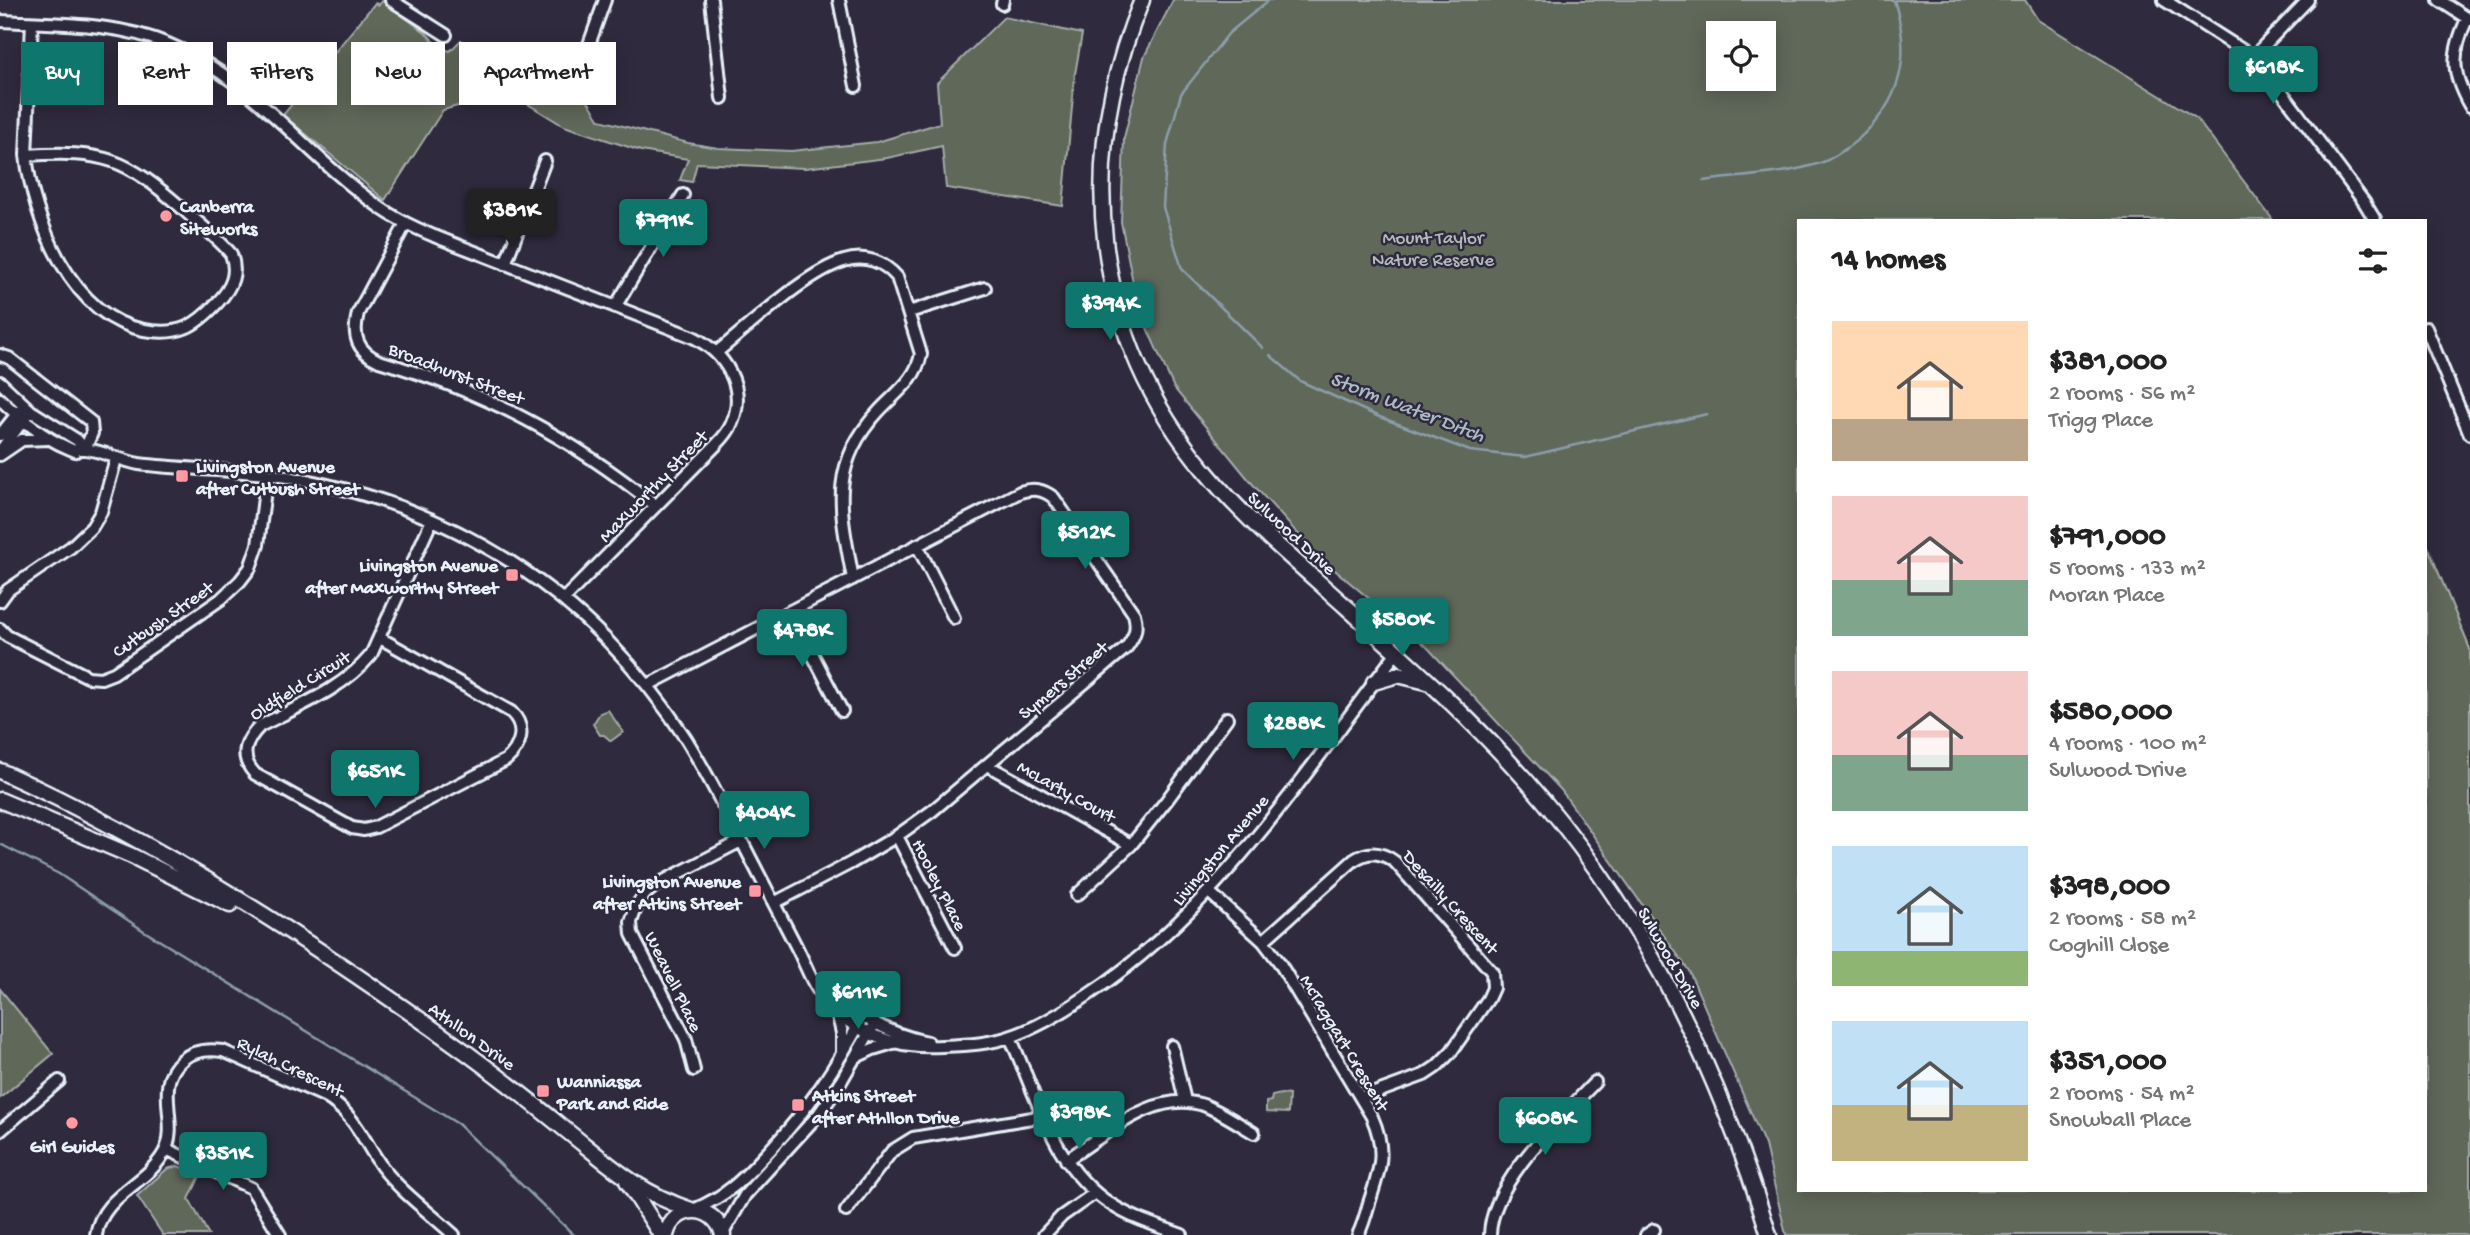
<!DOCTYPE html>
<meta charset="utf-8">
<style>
:root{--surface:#fff;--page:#f6f6f6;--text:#222;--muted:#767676;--accent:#0f766e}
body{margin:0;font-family:"Gochi Hand",sans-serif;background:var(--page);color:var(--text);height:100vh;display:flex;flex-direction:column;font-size:26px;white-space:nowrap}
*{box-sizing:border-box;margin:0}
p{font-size:23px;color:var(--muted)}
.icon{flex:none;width:38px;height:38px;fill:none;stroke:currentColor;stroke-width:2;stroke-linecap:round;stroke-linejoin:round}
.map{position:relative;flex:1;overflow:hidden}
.panel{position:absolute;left:1797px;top:219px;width:630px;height:973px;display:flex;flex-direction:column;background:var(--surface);border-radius:0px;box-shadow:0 4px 18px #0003}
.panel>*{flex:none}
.hud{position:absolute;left:21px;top:42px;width:665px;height:63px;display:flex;gap:14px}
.fabs{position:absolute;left:1706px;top:21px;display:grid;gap:14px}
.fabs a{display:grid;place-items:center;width:70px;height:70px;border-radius:0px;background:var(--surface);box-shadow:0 4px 18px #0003;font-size:35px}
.price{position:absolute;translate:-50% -60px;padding:0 16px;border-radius:7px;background:var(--accent);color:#fff;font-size:23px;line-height:46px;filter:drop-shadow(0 2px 4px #0008)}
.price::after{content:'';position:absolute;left:50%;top:42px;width:21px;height:16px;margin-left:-10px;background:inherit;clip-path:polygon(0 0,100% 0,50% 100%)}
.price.on{background:#222;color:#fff}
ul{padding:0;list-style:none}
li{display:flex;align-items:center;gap:21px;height:175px;padding:0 35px}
li span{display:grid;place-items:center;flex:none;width:196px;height:140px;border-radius:0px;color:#555}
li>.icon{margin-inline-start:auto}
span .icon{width:84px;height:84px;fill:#fffc;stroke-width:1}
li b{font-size:30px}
h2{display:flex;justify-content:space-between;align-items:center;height:84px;padding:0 35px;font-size:30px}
.tag{padding:0 24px;border-radius:0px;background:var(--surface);box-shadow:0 4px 18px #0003;font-size:24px;line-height:63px}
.tag.on{background:var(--accent);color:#fff}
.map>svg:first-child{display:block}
.green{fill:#60675a;stroke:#a4aca9;stroke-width:2;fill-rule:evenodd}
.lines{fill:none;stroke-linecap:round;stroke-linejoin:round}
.stream{stroke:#8c9eaa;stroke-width:2.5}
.minor-casing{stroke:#e8f1f8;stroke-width:16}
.major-casing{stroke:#e8f1f8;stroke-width:19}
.minor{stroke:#2f2a3d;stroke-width:10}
.major{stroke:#2f2a3d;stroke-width:14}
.poi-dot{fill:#ff9aa2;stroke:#2f2a3d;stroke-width:2.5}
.labels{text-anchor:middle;stroke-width:5;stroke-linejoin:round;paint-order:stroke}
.poi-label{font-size:19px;font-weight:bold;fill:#e8f1f8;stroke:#2f2a3d;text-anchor:start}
.park-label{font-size:19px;fill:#b2bab9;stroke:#2f2a3d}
.street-label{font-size:19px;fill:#e8f1f8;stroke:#2f2a3d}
.water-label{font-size:21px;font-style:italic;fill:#aabac4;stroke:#2f2a3d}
</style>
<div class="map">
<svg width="2470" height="1235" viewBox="0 0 2470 1235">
<rect width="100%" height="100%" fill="#2f2a3d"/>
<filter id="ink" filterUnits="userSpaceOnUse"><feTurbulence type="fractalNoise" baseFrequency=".0143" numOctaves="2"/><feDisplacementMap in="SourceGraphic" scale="14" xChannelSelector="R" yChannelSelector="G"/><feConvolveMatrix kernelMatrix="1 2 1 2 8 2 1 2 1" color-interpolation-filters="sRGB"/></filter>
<g filter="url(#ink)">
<path class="green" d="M1173,0H2025L2038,20L2196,118L2273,220H1799V1190H2426V542L2470,649V1235H1786L1765,1145L1689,971L1561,790L1426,646L1318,556L1249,480L1174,388L1138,308L1121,222L1124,138L1144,57ZM1718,33H1764V79H1718Z
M382,1L425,32L440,48L450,51L461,40L549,97L561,82L584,95L600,120L688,143L718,148L791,151L877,142L940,123L937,83L1004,17L1082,34L1075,74L1063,206L946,188L942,146L887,158L805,168L697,163L692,182L680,180L688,159L641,151L564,126L508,92L443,110L385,200L283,115L375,3L379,5Z
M608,710L623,732L611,741L604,735H600L593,724L600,713Z
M0,989L53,1054L0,1098Z
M1281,1094L1289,1095L1288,1113L1266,1112V1102L1271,1101L1272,1096Z
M178,1166L200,1176L189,1199L209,1235H163L137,1196L167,1169Z"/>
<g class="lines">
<path class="stream" d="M1703,181C1740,176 1785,175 1820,163C1833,159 1846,149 1856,141C1902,102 1912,56 1894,0
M1263,348L1182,269L1163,207L1167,144L1181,94L1229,33L1269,0
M1270,355L1300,381L1377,416L1470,451L1525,457L1707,414
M0,844L59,874L144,931L458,1124L574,1235"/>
<defs>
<path id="minor" d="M391,0L446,35
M711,0L722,98
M839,0L856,86
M2164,0L2253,57L2270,76L2364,202L2375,220
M2439,0L2470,20
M1002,4L1003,0
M2467,19C2451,54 2451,73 2470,106
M0,21C56,24 115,22 168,44C252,78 305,155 378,206C395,219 415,228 434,236L693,337C725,353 747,387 732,423C729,431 722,439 716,445L563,600
M2253,57L2308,0
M578,75L605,0
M26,155C33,219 71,317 144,330C179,336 195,327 218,302C232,287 238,273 231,254C217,237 199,224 183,209C125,158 104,150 26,155L32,23
M406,223L358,313C352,336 357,351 379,361C486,392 569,436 656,506
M505,264L545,161
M615,307L683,195
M909,312L985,288
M2426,328L2470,434
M717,352C750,326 806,272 844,261C865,254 884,262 897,277L921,354C916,381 895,393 878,412C827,467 841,513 853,579
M0,355L9,358L91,422L92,433L85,449
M0,382L31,411L77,440L85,449
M0,399C20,418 42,437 68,448C84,455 68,448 85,449C101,450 121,461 139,464C188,470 238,469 287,477C366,490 443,519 511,562C581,607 641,669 686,739C715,786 739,837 765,886C776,908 788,930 799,952C806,966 811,981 820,993C849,1033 895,1049 942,1046C967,1045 992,1044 1015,1035C1041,1026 1066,1010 1088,995C1218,909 1304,774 1397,652
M0,435L20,410
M1,450L27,415
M0,455L22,440L48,439
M917,545L954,618
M0,601L8,590L71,547L92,527L101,512L116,459
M790,611L842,711
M0,629L7,636L88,677L101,678L114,673L221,599L240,581L250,568L258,545L267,474
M380,638L511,712C527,727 521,747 506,760L376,827L364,830L352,828L255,774C239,757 245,741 260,726C299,706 343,689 371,655L432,520
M648,685L1020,492C1033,488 1043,489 1054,498L1134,614C1138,628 1135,636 1126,648L932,811L897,836L851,863L774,903
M987,765L1131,845L1077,895
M897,836L955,948
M1131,845L1167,800L1227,718
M1209,892L1263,941L1279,962L1372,1117C1387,1151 1380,1170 1369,1203C1366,1214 1363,1225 1358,1235
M1263,941L1354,860C1369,850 1382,852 1395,862L1492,972L1493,988L1488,999L1451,1052L1436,1067L1424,1075L1361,1098
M818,981C847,1011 887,1034 928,1042
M837,1012L842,1033V1053
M1010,1037C1037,1096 1054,1169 1112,1205C1133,1219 1159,1226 1182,1235
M1172,1046L1185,1101
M856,1057L873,1049L893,1043
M694,1070L686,1039L632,934L631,922L637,905L645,894L656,885L741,841
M0,1131L59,1081
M166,1149L251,1188L280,1235
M1066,1160C1106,1135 1156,1087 1206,1106C1223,1113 1239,1124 1254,1133
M693,1210C729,1195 744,1178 770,1150C809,1108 836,1067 863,1017
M846,1211L892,1151L913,1138L1044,1116
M723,1233L745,1195L819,1114L836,1090L875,1023
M96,1235C102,1195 146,1185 164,1153C181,1123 152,1086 182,1060C193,1050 208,1049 223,1051L324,1096C356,1115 362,1139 382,1167C401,1192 430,1213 454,1235
M1044,1235L1062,1216L1095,1193
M1490,1235C1491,1182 1560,1119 1595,1082
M1646,1235L1654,1230"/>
<path id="major" d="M1142,0C1075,160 1091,336 1205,471C1238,511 1277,545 1315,579C1394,650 1474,718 1543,800C1651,929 1720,1075 1769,1235
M1374,682L1398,675L1427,682
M0,771C166,846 320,947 467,1053C501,1078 534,1104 567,1131C611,1166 637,1192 691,1210
M0,800L132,856L230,905
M627,1181L661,1235
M666,1235C674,1203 715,1203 723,1235"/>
</defs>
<use href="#minor" class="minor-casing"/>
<use href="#major" class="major-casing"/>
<use href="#minor" class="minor"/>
<use href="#major" class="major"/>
</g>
</g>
<g class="poi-dot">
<circle cx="166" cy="216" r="7"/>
<rect x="175" y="469" width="14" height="14" rx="3.5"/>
<rect x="505" y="568" width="14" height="14" rx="3.5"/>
<rect x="748" y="884" width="14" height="14" rx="3.5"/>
<rect x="536" y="1084" width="14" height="14" rx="3.5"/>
<rect x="791" y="1098" width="14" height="14" rx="3.5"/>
<circle cx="72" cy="1123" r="7"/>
</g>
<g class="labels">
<g class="poi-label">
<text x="180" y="212">Canberra<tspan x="180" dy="22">Siteworks</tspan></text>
<text x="196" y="472">Livingston Avenue<tspan x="196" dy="22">after Cutbush Street</tspan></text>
<text x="498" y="571" text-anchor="end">Livingston Avenue<tspan x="498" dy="22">after Maxworthy Street</tspan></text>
<text x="741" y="887" text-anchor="end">Livingston Avenue<tspan x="741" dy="22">after Atkins Street</tspan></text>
<text x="557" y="1087">Wanniassa<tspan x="557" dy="22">Park and Ride</tspan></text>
<text x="812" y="1101">Atkins Street<tspan x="812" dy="22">after Athllon Drive</tspan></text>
<text x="72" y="1152" text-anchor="middle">Girl Guides</text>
</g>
<g class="park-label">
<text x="1433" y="243">Mount Taylor<tspan x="1433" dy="22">Nature Reserve</tspan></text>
</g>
<g class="street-label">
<text transform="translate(457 372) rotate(21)" y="7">Broadhurst Street</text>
<text transform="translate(652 485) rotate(-46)" y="7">Maxworthy Street</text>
<text transform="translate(1293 532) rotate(43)" y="7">Sulwood Drive</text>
<text transform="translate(162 618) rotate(-35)" y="7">Cutbush Street</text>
<text transform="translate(1062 679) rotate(-40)" y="7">Symers Street</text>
<text transform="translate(299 684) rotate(-32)" y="7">Oldfield Circuit</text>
<text transform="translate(1067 790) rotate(29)" y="7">McLarty Court</text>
<text transform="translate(1219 849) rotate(-50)" y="7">Livingston Avenue</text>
<text transform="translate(941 884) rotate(63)" y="7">Hooley Place</text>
<text transform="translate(1452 901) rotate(48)" y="7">Desailly Crescent</text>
<text transform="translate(1672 957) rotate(60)" y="7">Sulwood Drive</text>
<text transform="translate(675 981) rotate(64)" y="7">Weavell Place</text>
<text transform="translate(473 1035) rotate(36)" y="7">Athllon Drive</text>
<text transform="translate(1346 1042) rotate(59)" y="7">McTaggart Crescent</text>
<text transform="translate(291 1065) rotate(26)" y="7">Rylah Crescent</text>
</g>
<g class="water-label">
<text transform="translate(1408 406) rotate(21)" y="7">Storm Water Ditch</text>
</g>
</g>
</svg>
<div class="fabs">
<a><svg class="icon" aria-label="locate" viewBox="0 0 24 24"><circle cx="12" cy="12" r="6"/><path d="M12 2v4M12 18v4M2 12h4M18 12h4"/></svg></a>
</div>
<b class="price" style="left:2273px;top:106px">$618K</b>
<b class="price on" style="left:511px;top:249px">$381K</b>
<b class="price" style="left:663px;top:259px">$791K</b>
<b class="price" style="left:1110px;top:342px">$394K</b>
<b class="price" style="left:1085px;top:571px">$512K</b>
<b class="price" style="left:1402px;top:658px">$580K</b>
<b class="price" style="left:802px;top:669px">$478K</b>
<b class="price" style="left:1293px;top:762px">$288K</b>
<b class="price" style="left:375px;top:810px">$651K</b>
<b class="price" style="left:764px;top:851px">$404K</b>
<b class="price" style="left:858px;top:1031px">$611K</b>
<b class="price" style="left:1079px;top:1151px">$398K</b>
<b class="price" style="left:1545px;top:1157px">$608K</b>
<b class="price" style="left:223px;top:1192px">$351K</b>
<div class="hud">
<a class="tag on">Buy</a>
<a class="tag">Rent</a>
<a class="tag">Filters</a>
<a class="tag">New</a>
<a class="tag">Apartment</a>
</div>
<section class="panel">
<h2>14 homes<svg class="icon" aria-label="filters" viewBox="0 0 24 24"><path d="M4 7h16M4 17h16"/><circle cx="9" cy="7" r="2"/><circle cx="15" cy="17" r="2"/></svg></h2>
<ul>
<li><span style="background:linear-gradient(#ffd9b3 70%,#b9a48a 0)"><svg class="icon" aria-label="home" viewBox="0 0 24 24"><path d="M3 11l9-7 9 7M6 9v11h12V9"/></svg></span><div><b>$381,000</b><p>2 rooms · 56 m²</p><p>Trigg Place</p></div></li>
<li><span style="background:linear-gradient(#f6c9c9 60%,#7fa58c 0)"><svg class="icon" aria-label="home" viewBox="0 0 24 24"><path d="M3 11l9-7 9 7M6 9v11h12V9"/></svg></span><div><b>$791,000</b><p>5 rooms · 133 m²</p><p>Moran Place</p></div></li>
<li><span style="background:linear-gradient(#f6c9c9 60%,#7fa58c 0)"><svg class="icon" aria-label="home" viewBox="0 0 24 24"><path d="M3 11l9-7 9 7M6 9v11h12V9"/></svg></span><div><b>$580,000</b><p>4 rooms · 100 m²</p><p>Sulwood Drive</p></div></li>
<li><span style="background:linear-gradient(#bfe0f5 75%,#8fb573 0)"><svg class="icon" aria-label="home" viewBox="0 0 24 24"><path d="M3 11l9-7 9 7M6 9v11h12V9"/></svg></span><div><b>$398,000</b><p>2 rooms · 58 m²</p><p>Coghill Close</p></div></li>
<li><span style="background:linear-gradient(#bfe0f5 60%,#c2b280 0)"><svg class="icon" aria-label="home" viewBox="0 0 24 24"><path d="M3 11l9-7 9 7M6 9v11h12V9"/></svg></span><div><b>$351,000</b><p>2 rooms · 54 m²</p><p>Snowball Place</p></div></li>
</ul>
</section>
</div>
